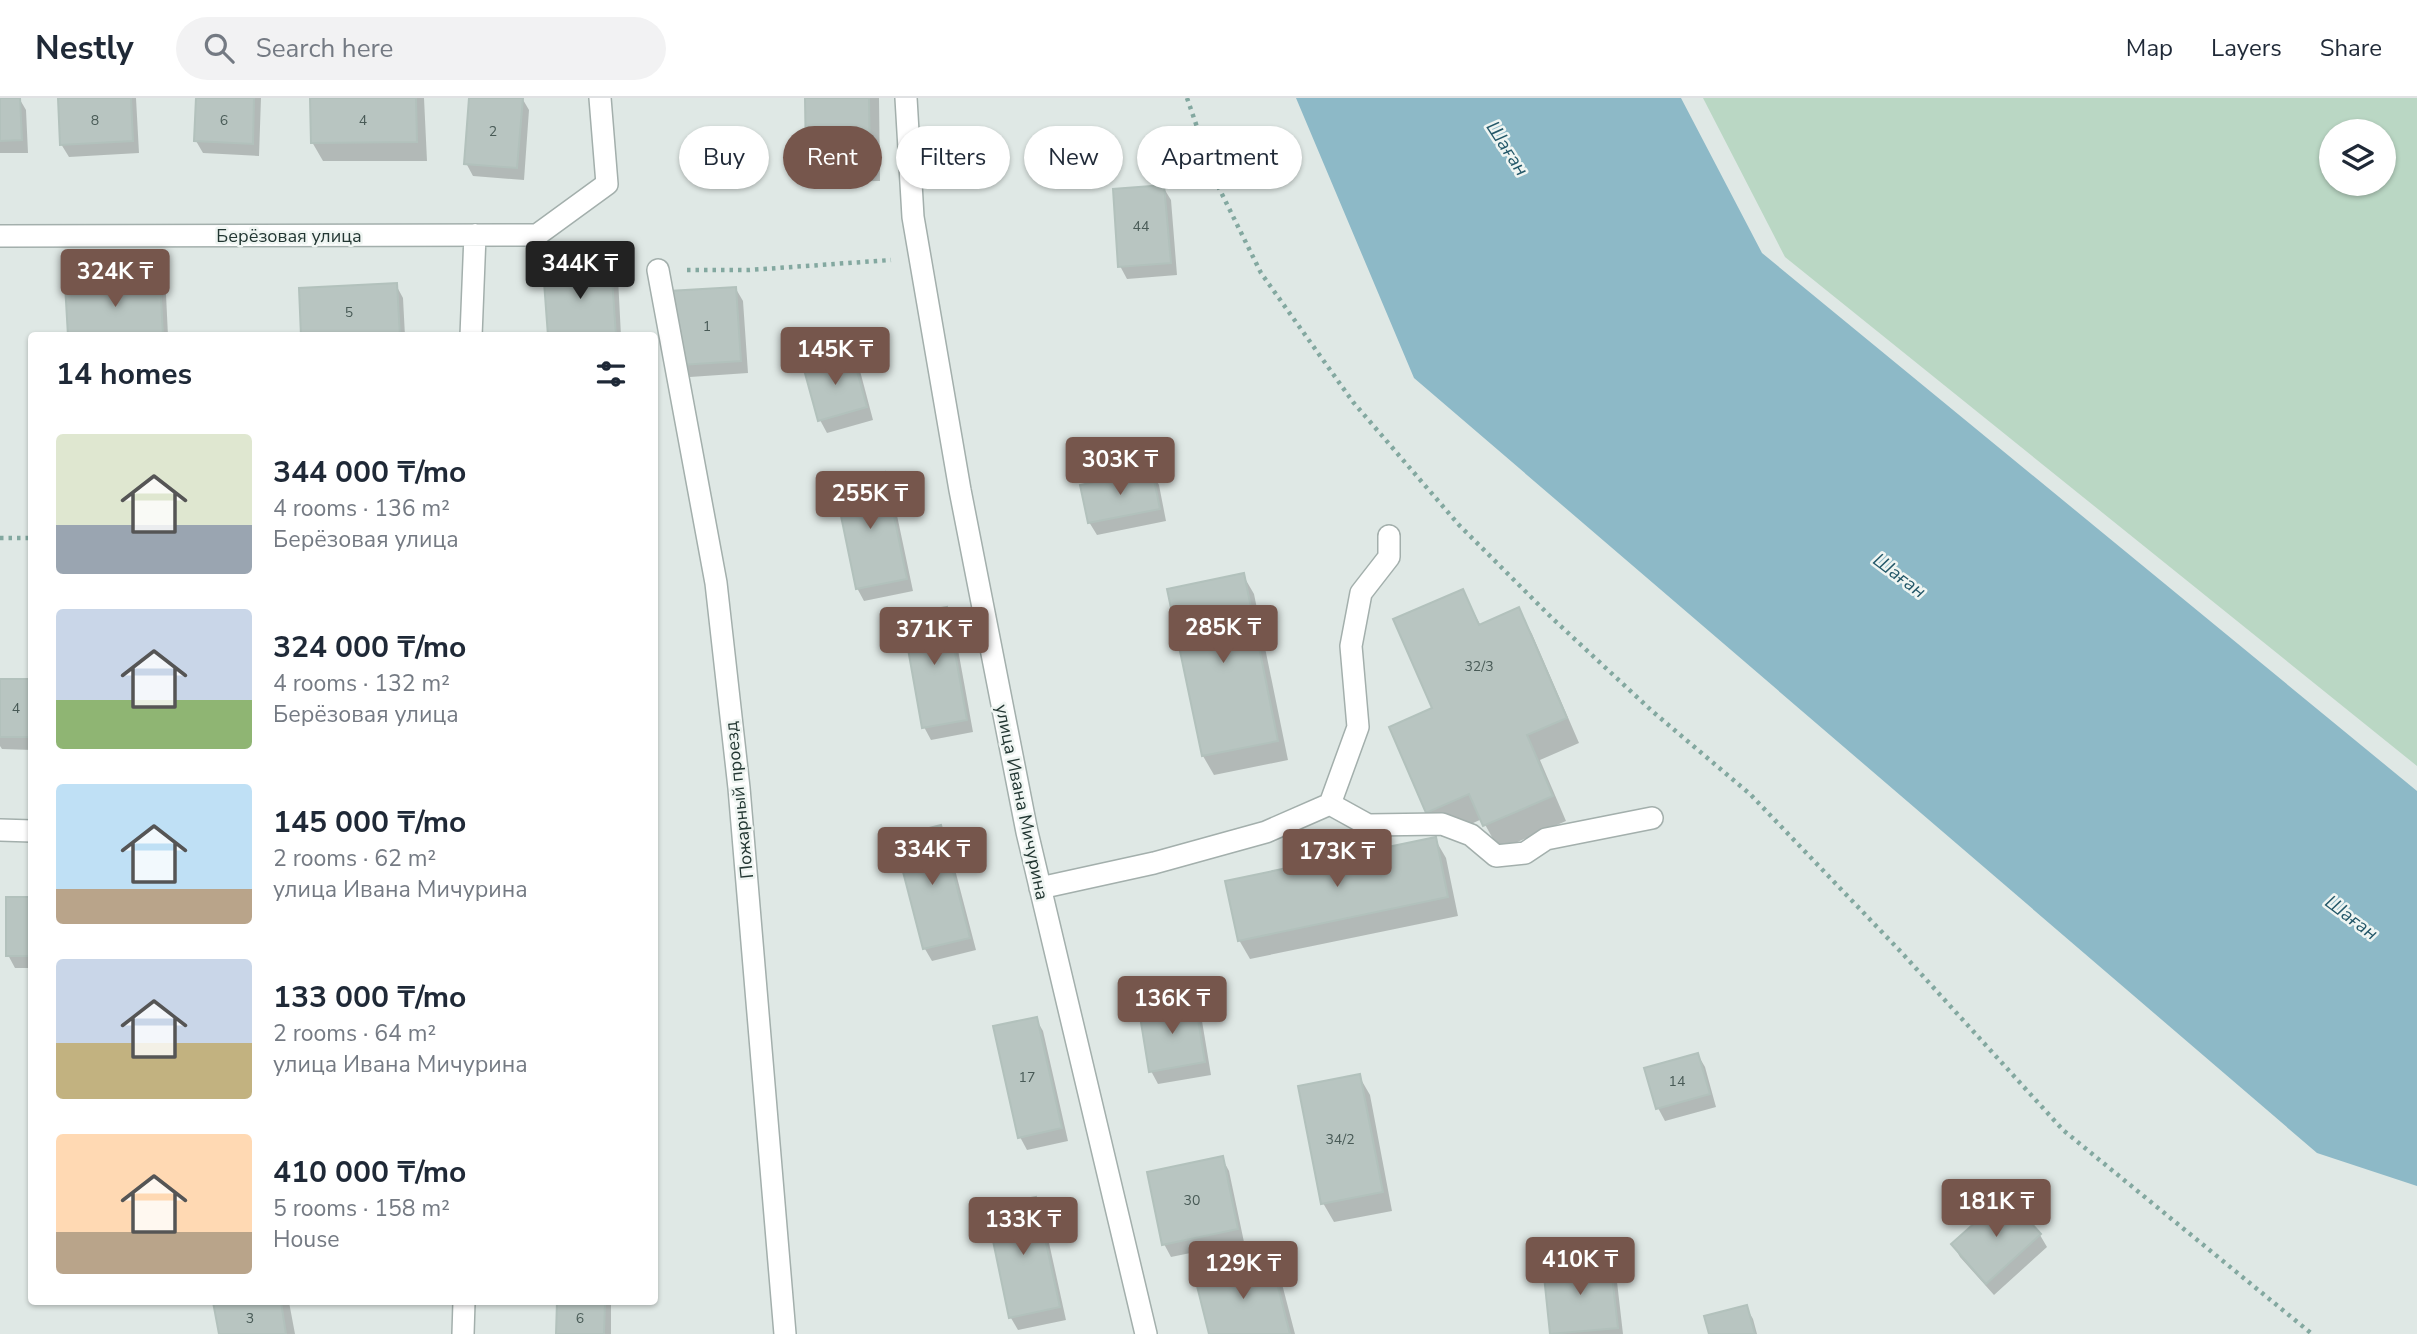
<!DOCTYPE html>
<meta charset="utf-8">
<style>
:root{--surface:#fff;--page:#f2f2f3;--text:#1f2937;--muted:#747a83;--line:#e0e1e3;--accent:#76564c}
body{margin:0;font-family:"Nunito Sans",sans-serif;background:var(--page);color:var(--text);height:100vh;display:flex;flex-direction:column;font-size:26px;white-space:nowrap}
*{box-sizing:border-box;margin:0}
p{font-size:23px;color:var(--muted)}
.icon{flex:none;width:38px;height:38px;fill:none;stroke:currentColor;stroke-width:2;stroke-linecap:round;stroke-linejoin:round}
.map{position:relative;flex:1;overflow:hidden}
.sheet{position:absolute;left:28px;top:234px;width:630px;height:973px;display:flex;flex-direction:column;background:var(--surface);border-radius:7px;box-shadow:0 2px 5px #0004}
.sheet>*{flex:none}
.banner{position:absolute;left:679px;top:28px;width:665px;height:63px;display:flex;gap:14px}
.fabs{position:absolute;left:2319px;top:21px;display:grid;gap:14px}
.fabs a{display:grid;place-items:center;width:77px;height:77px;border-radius:50%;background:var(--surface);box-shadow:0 2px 5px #0004;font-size:35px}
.price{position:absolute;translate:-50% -60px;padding:0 16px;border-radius:7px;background:var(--accent);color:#fff;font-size:23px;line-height:46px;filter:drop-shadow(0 2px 4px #0008)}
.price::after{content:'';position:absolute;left:50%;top:42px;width:21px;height:16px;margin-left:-10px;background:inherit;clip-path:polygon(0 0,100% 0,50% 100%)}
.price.on{background:#222;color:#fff}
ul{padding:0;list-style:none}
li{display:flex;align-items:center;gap:21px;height:175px;padding:0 28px}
li span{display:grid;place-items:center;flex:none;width:196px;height:140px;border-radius:7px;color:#555}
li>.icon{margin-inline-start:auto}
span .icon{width:84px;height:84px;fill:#fffc;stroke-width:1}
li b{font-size:30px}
h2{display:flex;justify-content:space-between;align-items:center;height:84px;padding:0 28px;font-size:30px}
.tag{padding:0 24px;border-radius:32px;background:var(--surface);box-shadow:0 2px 5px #0004;font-size:24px;line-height:63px}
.tag.on{background:var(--accent);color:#fff}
header{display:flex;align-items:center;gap:42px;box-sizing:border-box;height:98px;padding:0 35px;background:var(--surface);border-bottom:2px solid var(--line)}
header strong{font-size:33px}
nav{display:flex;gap:38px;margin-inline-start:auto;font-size:24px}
.search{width:490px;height:63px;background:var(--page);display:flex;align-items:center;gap:18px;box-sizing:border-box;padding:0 24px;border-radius:38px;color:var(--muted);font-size:26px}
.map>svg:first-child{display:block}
.green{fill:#bad7c4;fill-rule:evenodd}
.water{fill:#8db9c7}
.shadow{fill:#0003}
.building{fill:#b8c5c1;stroke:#b2c1bc;stroke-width:2}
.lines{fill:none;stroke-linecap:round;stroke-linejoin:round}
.minor-casing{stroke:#a3afac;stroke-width:24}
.path{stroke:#83a8a0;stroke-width:4.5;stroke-dasharray:3.5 5;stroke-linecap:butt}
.minor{stroke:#fff;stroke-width:21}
.labels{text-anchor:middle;stroke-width:5;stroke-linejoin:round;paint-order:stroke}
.number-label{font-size:14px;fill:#485a56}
.street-label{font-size:18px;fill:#223632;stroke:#eff5f2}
.water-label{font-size:19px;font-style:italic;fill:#245869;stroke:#eff5f2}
</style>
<header>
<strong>Nestly</strong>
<div class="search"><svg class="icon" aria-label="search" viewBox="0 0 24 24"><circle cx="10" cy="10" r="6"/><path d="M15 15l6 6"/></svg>Search here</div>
<nav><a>Map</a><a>Layers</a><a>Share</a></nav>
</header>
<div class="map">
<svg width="2417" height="1236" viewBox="0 0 2417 1236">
<rect width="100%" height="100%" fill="#dfe8e5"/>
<path class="green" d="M1703,0H2417V668L1785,159ZM2331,33H2384V86H2331Z"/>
<path class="water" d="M1296,0H1681L1762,155L2417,693V1088L2317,1055L1414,280Z"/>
<path class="shadow" d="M0,0H19L26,12L28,55H0Z
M59,0H136L139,55L69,59L61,46Z
M198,0H261L259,58L203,55L196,43Z
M312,0H424L427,63H323L312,44Z
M471,0H522L529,12L524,82L473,78L466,65Z
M807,0H879L880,83L819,84L808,64Z
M1163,89L1171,102L1177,177L1127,181L1120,168Z
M610,167L618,180L621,238H550Z
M159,183L166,196L168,238H70Z
M396,187L403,200L405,238H303Z
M736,191L743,203L748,275L690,279L682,266Z
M851,257L859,269L873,322L827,335L820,322Z
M1152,374L1159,387L1166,423L1097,437L1089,424Z
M884,376L891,389L913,493L864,503L857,490Z
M1243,477L1254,496L1288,662L1214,677L1203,658Z
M1462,493L1481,528L1518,511L1532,536L1579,645L1540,662L1566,723L1499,752L1482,721L1442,739L1428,714L1391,630L1434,611Z
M946,511L953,524L973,634L931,642L924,629Z
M0,583H32V652L2,651L0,648Z
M940,729L947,741L976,852L932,863L925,851L896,740Z
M1435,741L1446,760L1458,818L1250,861L1239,842Z
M32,801V870H15L8,857Z
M1194,905L1201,917L1211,977L1158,986L1151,973Z
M1036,921L1043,933L1068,1043L1027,1052L1020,1039Z
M1698,957L1705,969L1716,1009L1665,1023L1658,1010Z
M1359,978L1370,997L1392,1113L1334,1124L1323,1105Z
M1222,1060L1229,1073L1244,1144L1171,1159L1164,1146Z
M1035,1101L1042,1113L1066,1222L1018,1232L1011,1220L988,1110Z
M2040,1137L2047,1149L1994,1197L1960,1159L1953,1146Z
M1609,1162L1616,1175L1623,1236H1552L1545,1169Z
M1270,1163L1281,1182L1295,1236H1211Z
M215,1204H289L295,1236H220Z
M558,1204H611V1236H558Z
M1746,1209L1753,1221L1757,1236H1711Z"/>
<path class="building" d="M0,0H20L22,42L0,43Z
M58,0H131L133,43L60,47Z
M196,0H254L253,46L194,43Z
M310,0H416L417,44L311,45Z
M469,0H523L517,70L464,66Z
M805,0H869L870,64L806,65Z
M1164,87L1171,165L1118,169L1113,91Z
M611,165L616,238H548L543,170Z
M160,181L163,238H68L65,186Z
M397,185L400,238H301L299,190Z
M736,189L741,263L681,267L669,193Z
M852,255L867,309L818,323L803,268Z
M1152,372L1160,411L1088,425L1080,387Z
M885,374L907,481L856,491L834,384Z
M1244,475L1278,643L1202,658L1167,491Z
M1463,491L1479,527L1519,509L1567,620L1527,637L1553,698L1483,728L1469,696L1426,715L1389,629L1432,610L1393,521Z
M947,509L967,622L922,630L902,517Z
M0,581H32V639H0Z
M941,727L970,840L923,851L894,739Z
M1436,739L1448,799L1238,843L1225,783Z
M6,799H32V858H6Z
M1195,903L1205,964L1149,974L1139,912Z
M1037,919L1062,1030L1018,1040L993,928Z
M1698,955L1710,996L1656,1011L1644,970Z
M1360,976L1383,1094L1321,1106L1298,988Z
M1223,1058L1238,1131L1162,1147L1147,1074Z
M2006,1097L2041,1136L1986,1186L1951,1146Z
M1036,1099L1060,1209L1009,1220L986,1109Z
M1610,1160L1618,1230L1550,1236L1543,1168Z
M1271,1161L1290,1236H1209L1195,1180Z
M213,1204H281L286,1236H219Z
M557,1204H605L604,1236H556Z
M1747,1207L1755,1236H1709L1704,1218Z"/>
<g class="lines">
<defs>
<path id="minor" d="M906,0L913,119L960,392L1027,734L1146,1236
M0,138L537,137L607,86L600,0
M658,172L716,485L739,690L785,1236
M471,238L475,137
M1330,706L1368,727L1442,726L1471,737L1496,758L1525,755L1546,741L1652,720
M0,732L32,733
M1040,790L1154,765L1266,734L1330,706L1358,629L1351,548L1361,495L1389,459V438
M463,1236L464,1204"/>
</defs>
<use href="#minor" class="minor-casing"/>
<path class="path" d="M1187,0L1216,84L1261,175L1353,304L1459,427L1552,520L1652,613L1750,696L1902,855L2063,1032L2312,1236
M575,148L630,164
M687,172H749L891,162
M0,440H32"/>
<use href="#minor" class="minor"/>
</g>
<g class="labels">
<g class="number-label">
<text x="95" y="27">8</text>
<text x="224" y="27">6</text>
<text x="363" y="27">4</text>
<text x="493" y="38">2</text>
<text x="1141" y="133">44</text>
<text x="349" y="219">5</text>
<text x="707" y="233">1</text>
<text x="1479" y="573">32/3</text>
<text x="16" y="615">4</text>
<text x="1027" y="984">17</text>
<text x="1677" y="988">14</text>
<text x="1340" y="1046">34/2</text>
<text x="1192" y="1107">30</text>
<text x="250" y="1225">3</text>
<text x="580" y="1225">6</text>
</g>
<g class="street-label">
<text x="289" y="144">Берёзовая улица</text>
<text transform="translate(739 702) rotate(-96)" y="6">Пожарный проезд</text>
<text transform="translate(1022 704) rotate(78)" y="6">улица Ивана Мичурина</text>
</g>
<g class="water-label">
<text transform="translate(1508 50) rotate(57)" y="7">Шаған</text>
<text transform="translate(1900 477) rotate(37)" y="7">Шаған</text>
<text transform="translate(2352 819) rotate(37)" y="7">Шаған</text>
</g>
</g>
</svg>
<div class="fabs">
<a><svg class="icon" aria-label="layers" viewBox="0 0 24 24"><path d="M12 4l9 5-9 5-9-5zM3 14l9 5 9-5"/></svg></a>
</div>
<b class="price on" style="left:580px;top:203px">344K ₸</b>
<b class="price" style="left:115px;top:211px">324K ₸</b>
<b class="price" style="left:835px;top:289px">145K ₸</b>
<b class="price" style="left:1120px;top:399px">303K ₸</b>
<b class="price" style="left:870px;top:433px">255K ₸</b>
<b class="price" style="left:1223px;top:567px">285K ₸</b>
<b class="price" style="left:934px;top:569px">371K ₸</b>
<b class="price" style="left:932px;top:789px">334K ₸</b>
<b class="price" style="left:1337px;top:791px">173K ₸</b>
<b class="price" style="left:1172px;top:938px">136K ₸</b>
<b class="price" style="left:1996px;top:1141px">181K ₸</b>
<b class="price" style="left:1023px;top:1159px">133K ₸</b>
<b class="price" style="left:1580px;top:1199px">410K ₸</b>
<b class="price" style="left:1243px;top:1203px">129K ₸</b>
<div class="banner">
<a class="tag">Buy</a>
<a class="tag on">Rent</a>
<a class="tag">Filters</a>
<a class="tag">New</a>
<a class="tag">Apartment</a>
</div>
<section class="sheet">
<h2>14 homes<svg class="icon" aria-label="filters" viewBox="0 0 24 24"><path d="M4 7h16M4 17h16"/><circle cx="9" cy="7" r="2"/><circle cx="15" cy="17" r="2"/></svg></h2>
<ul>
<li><span style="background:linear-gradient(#dfe7d0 65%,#9aa5b1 0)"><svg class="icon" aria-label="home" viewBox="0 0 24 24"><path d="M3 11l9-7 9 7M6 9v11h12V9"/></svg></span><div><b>344 000 ₸/mo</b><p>4 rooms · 136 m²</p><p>Берёзовая улица</p></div></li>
<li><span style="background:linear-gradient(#c9d6e8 65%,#8fb573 0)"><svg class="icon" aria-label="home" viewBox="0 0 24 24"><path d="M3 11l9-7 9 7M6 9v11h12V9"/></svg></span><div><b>324 000 ₸/mo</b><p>4 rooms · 132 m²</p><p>Берёзовая улица</p></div></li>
<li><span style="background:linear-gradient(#bfe0f5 75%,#b9a48a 0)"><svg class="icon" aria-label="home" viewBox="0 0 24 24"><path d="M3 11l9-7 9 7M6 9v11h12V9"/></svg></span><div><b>145 000 ₸/mo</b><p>2 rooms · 62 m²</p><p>улица Ивана Мичурина</p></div></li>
<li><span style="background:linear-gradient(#c9d6e8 60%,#c2b280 0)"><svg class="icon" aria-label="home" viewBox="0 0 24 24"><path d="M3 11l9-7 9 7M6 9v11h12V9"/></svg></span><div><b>133 000 ₸/mo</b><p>2 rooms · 64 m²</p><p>улица Ивана Мичурина</p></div></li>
<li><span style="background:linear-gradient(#ffd9b3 70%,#b9a48a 0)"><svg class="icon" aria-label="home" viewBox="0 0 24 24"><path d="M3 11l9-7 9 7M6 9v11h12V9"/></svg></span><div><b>410 000 ₸/mo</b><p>5 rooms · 158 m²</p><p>House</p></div></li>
</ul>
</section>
</div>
